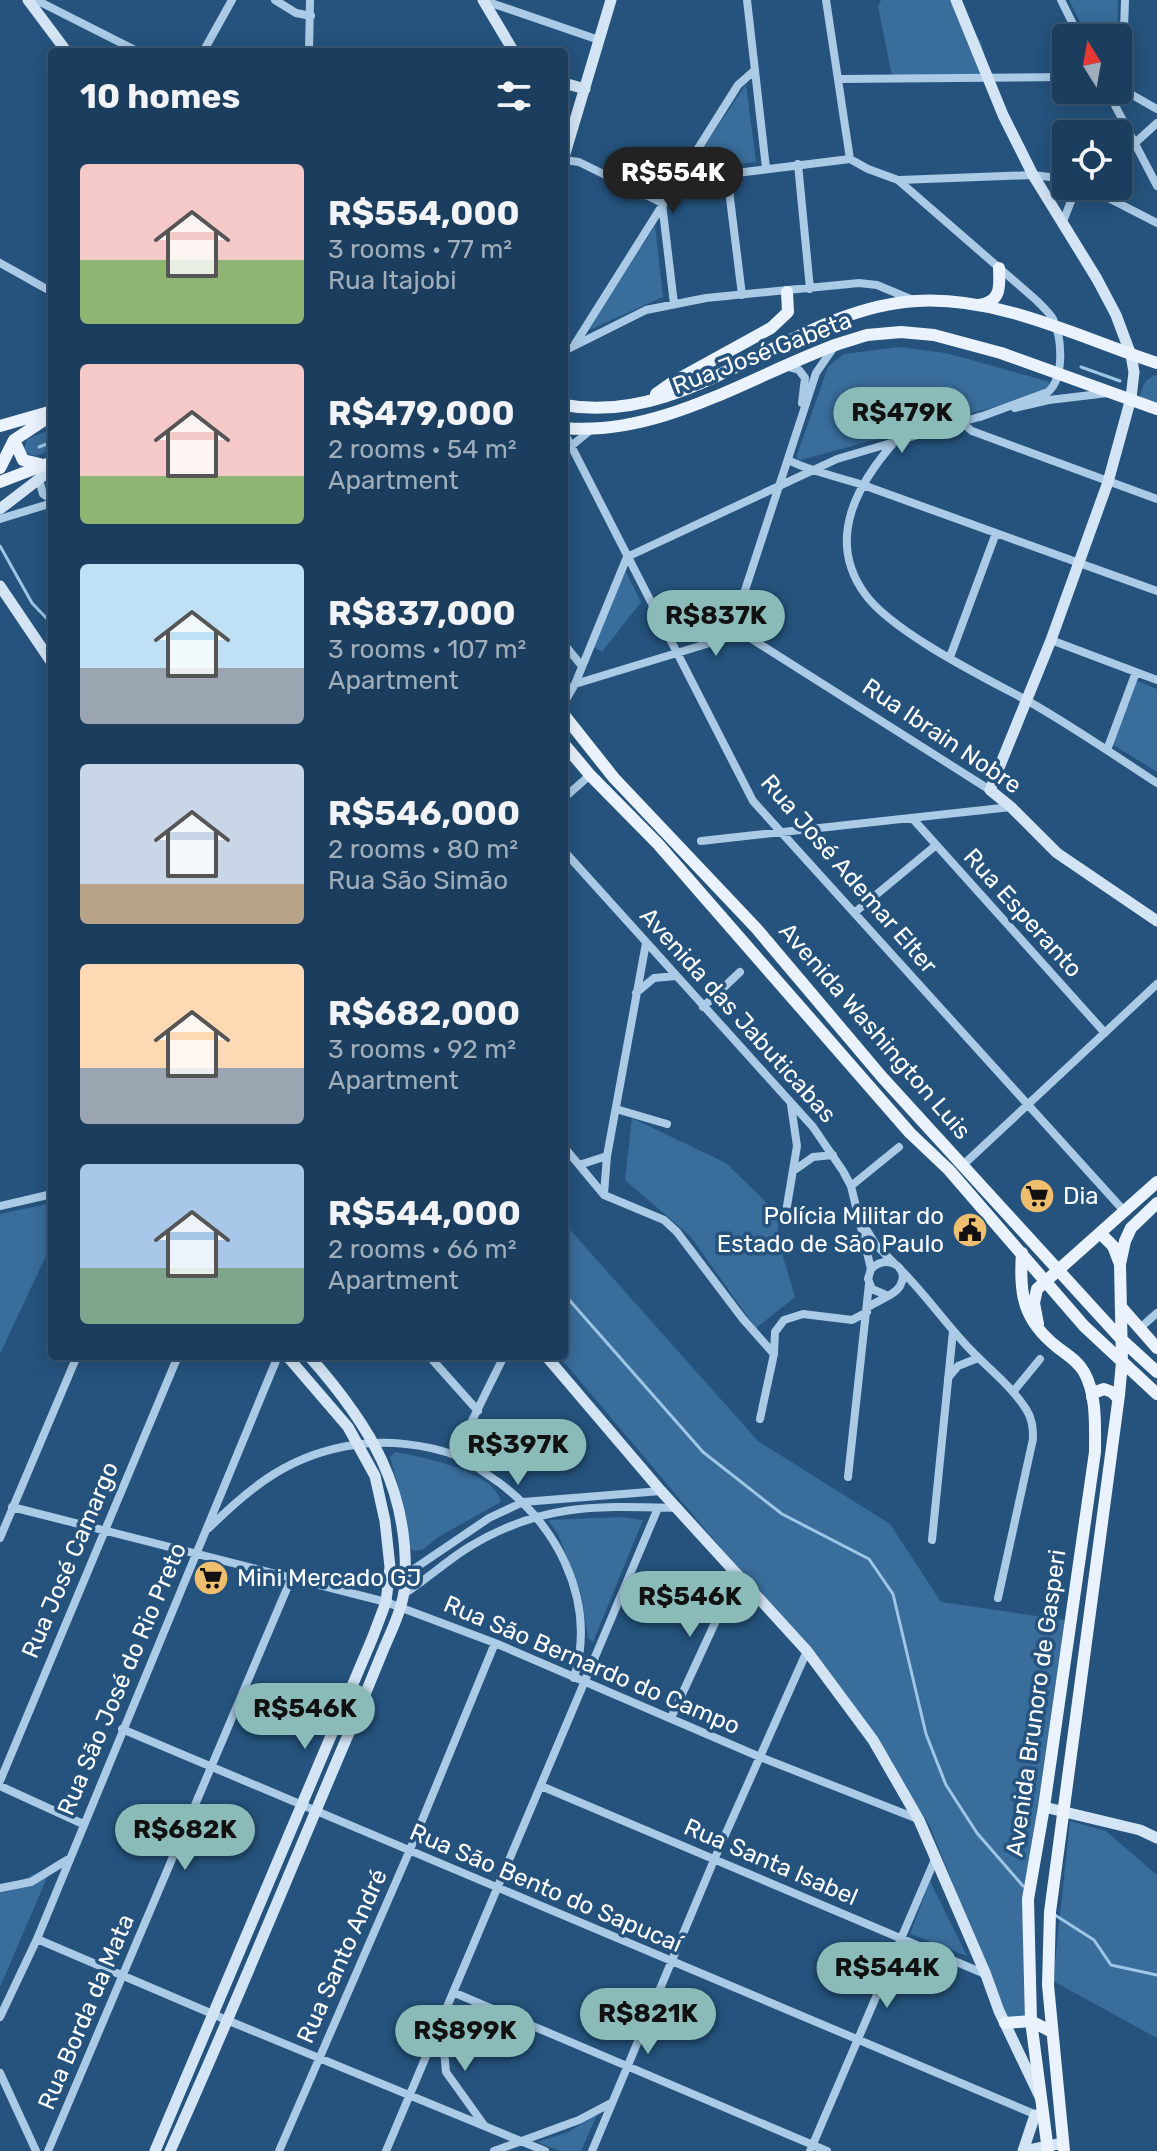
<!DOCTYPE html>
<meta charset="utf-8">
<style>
:root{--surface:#1c3e5e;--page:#294967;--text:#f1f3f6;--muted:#a0aebc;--line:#3a5773;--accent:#8bbbb9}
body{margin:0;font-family:Rubik,sans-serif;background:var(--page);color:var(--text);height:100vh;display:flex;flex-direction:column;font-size:30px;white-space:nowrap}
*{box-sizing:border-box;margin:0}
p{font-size:26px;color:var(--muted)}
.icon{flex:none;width:44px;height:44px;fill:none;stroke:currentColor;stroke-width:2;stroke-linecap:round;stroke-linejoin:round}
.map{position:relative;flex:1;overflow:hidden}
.details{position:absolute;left:48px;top:48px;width:520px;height:1312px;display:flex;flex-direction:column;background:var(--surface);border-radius:8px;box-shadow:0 4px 20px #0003,0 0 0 2px var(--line)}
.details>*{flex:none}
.needle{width:52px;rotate:349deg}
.tools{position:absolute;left:1052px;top:24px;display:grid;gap:16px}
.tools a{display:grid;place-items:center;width:80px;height:80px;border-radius:8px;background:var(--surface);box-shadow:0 4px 20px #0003,0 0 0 2px var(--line);font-size:40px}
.price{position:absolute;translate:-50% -68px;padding:0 18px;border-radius:28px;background:var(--accent);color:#111;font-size:26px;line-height:52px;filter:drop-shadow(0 2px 4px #0008)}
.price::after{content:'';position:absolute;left:50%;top:48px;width:24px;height:18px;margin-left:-12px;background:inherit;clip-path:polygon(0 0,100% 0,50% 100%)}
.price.active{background:#222;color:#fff}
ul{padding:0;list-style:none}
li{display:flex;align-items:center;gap:24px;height:200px;padding:0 32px}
li span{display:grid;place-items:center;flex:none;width:224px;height:160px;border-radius:8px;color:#555}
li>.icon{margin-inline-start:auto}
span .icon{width:96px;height:96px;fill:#fffc;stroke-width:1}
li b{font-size:34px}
h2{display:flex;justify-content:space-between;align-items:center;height:96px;padding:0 32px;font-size:34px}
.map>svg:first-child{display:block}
.green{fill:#396d9b}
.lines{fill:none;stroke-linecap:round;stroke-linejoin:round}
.stream{stroke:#9ec6e6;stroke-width:3}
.street{stroke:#aacae5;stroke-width:8}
.secondary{stroke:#d3e5f5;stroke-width:11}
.primary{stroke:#eaf3fd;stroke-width:12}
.labels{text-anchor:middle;stroke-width:7;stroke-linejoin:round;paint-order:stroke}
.street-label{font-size:24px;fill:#fff;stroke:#25537d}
.poi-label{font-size:24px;fill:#fff;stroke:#25537d;text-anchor:start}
</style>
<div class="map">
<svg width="1157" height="2151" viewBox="0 0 1157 2151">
<rect width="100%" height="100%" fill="#25537d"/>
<path class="green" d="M881,0H954L981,42L988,69L977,78L892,76L878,6Z
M1069,0H1118L1117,38H1088Z
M746,84L756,162L688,171Z
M655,226L663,297L587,331Z
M899,347L946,353L1050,382L1048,388L1038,395L797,461V455L828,367L844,354Z
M1157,375V410L1139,400C1142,388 1144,378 1157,375Z
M52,429V450L36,456L23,452L27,439Z
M625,570L641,602L602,652L594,647Z
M1134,680L1157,689V772L1112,744Z
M632,1118L726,1163L778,1214V1240L795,1297L756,1328L690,1236L625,1180Z
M52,1203V1243L0,1354V1214Z
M564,1223L758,1441L890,1524L941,1602L1065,1620L1024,1907L1027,2017L1007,2019L929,1824L839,1688L559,1356H564Z
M395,1452C422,1457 495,1471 501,1502L440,1536L422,1550L414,1551L409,1547L404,1507L390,1457Z
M621,1517L643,1520L593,1642L588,1638L581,1593L558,1534L548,1520Z
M1070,1821L1106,1831L1157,1875V2038L1053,1981Z
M52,1866L0,1987V1886L11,1885Z
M930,1881L967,1956L910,1934Z
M597,2115L581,2151H560L537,2142L568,2132Z"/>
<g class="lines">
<path class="stream" d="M1081,367L1120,381
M39,447L52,442
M0,546L32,603L52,624
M564,1294L703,1452L782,1514L869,1559L893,1594L926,1734L946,1785L977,1833L1023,1886
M1055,1915L1094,1940L1111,1965L1157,1975"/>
<path class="street" d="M30,0L42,3L139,52
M275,0L296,13L311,16
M747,0L766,168
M826,0L850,159L868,169L898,180L1035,299C1041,305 1049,312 1053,319C1062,338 1065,377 1048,392L980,417
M1061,0L1080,38
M488,2L599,40
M203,52L232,0
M309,52L310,0
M838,79L1066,77
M1120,88L1157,109
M1122,89L1125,0
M1107,90L1157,186
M1135,143L1157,123
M564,160L579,162L662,203L674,304
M798,164L810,289
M727,174L742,295
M680,180L850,159
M899,180L1033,175L1066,179
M1085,186L1157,223
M1062,224L1077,186
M0,263L52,292
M575,344L738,85L755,70
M564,351L646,310L706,298L859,283L877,285L913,300
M785,366L799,370L805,378L802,403
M1015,408L1049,400L1108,393
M961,422L972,431L1157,499
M564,432L753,801L1125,1212
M896,440C858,483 825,539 865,594C892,632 985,678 1028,701C1072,726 1114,755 1157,783
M564,452L593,428
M788,459C796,467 848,480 863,485L1157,591
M39,479L43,494L52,500
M0,519L52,503
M627,557L837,459L982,416
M733,627L990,790
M1051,640L1157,680
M564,644L581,665
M950,657L996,533
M575,684L713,642L725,637L733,627L816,373L834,347
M564,703L575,684L627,557
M1107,750L1136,672
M564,798L590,775
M913,819L1105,1033
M701,841L1011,807
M564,851L813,1127L843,1171L851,1186L871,1269
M854,913L935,846
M636,993L654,978L676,976
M703,1007L740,972
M616,1109L667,1124
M564,1147L604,1195L664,1220L677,1232L743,1319L774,1354
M579,1165L607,1156
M963,1165L1157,984
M796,1169L813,1157L833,1155
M851,1186L899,1147
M604,1194L607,1156L646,943
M0,1206L52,1194
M787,1206L797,1146L791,1105
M865,1227L876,1245L894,1263
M900,1269C924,1293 943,1320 966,1345C985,1366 1010,1384 1026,1409C1032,1418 1033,1427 1033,1439L998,1598
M868,1307C877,1301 895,1295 900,1286C911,1267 886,1253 871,1269L868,1279L872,1289L886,1295
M1140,1328L1157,1313
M429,1356L478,1411
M948,1378L958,1366L978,1358
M1013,1392L1040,1359
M760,1419L774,1354L775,1332L784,1320L803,1314L852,1320L867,1312
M458,1456L464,1437L504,1356
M848,1477L869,1284
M12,1507L386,1602L495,1643L760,1757L918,1819
M209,1528C252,1485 292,1454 354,1445C386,1440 427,1444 457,1456C468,1460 478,1468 488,1475C555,1518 598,1599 574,1678
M0,1538L77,1356
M932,1540L953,1331
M405,1575L489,1518L523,1502L661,1491
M404,1594C426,1580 446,1561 469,1547C541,1503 596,1506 678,1508
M671,1718L738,1573
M122,1729L1039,2116
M0,1781L178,1356
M0,1786L83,1824
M541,1786L985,1974
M0,1888L31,1882L67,1860
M37,1939L229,2021L545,2151
M455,1993L827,2151
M0,2017L37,1939L278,1356
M442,2027L446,2072L484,2125
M0,2073L36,2151
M48,2151L291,1579
M279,2151L409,1852L495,1643
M386,2151L658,1508
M494,2151L579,2120L611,2103
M592,2151L714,1860L807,1651
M810,2151L936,1857"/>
<path class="secondary" d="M28,0L67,52
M483,0L514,52
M956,0L1003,115L1033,175L1097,279L1116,315L1131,355L1134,372L1131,398L1108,482L1051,640L990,790L1011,807L1057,853L1157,921
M564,83L585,89
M564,157L611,0
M0,509L52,469
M0,586L52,663
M546,1356L661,1491L807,1651L873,1740L919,1820L986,1975L999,2011L1040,2097
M1044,1807L1140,1830L1157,1838
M155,2151L372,1639L386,1602L390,1567L385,1521L375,1476L348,1427L287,1356
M170,2151C230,2018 285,1883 342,1749C356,1717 369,1685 382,1653C391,1631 403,1609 405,1584C410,1489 370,1425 309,1356
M1023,2151L1035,2115
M1024,2151L1063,2143"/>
<path class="primary" d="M979,305C1001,302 1000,287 999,268
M656,394L673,382L771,328L788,312L787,292
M564,405C690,428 794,308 916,301C1000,296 1080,338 1157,363
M0,426L49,412
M564,428C660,437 750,376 838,344L867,335L901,332L934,335L1001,353L1157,409
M14,440L23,460L40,464
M0,468L14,440L52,415
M0,482L52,462
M564,715L614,778L756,928L882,1077L1122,1340L1157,1372
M564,744L590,775L658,844L910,1133L949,1170L1084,1326L1157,1394
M1101,1234L1113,1246L1120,1264
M1022,1253C1019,1294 1023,1320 1057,1347C1066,1354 1078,1361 1084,1372C1097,1395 1095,1426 1095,1452L1044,1807L1028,1899L1031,2021L1048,2151
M1121,1307L1157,1348
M1038,1324L1034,1303L1037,1289L1157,1182
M1092,1397L1093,1393L1104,1389L1112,1392L1118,1398
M1005,2023L1031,2021L1052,2032
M1064,2151L1048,1985L1050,1912L1119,1395L1122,1362L1120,1264L1125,1241L1131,1228L1157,1203"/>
</g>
<defs>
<symbol id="supermarket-disc" viewBox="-11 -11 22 22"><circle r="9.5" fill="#efbe6f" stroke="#25537d"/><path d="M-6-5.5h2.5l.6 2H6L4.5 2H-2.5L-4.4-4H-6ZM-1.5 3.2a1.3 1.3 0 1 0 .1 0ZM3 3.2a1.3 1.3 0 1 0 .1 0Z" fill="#111"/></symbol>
<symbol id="civic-disc" viewBox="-11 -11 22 22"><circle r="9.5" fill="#efbe6f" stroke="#25537d"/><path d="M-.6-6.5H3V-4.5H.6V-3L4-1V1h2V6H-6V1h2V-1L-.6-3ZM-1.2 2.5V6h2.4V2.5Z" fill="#111"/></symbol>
</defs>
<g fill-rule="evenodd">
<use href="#supermarket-disc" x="1017" y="1176" width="40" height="40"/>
<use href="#civic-disc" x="950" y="1210" width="40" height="40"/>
<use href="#supermarket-disc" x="191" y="1558" width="40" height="40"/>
</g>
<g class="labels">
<g class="street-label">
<text transform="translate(762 353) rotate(-21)" y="8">Rua José Gabeta</text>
<text transform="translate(942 736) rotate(34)" y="8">Rua Ibrain Nobre</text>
<text transform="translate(849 874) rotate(49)" y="8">Rua José Ademar Elter</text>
<text transform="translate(1023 913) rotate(48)" y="8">Rua Esperanto</text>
<text transform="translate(738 1015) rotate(48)" y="8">Avenida das Jabuticabas</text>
<text transform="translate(875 1031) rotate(49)" y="8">Avenida Washington Luis</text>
<text transform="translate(70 1560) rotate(-67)" y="8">Rua José Camargo</text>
<text transform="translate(592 1665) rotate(23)" y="8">Rua São Bernardo do Campo</text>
<text transform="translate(122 1679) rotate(-67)" y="8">Rua São José do Rio Preto</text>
<text transform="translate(1036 1703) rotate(-82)" y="8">Avenida Brunoro de Gasperi</text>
<text transform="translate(771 1862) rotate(23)" y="8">Rua Santa Isabel</text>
<text transform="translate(546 1888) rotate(23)" y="8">Rua São Bento do Sapucaí</text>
<text transform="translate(342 1956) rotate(-66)" y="8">Rua Santo André</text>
<text transform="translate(86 2012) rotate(-67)" y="8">Rua Borda da Mata</text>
</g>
<g class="poi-label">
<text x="1063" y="1204">Dia</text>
<text x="944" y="1224" text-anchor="end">Polícia Militar do<tspan x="944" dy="28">Estado de São Paulo</tspan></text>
<text x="237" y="1586">Mini Mercado GJ</text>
</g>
</g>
</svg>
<div class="tools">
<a><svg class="needle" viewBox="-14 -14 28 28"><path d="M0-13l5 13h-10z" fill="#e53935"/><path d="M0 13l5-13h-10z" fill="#a0aebc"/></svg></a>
<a><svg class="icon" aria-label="locate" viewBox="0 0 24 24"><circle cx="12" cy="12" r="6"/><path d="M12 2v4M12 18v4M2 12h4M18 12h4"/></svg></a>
</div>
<b class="price active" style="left:673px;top:215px">R$554K</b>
<b class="price" style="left:902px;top:455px">R$479K</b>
<b class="price" style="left:716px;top:658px">R$837K</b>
<b class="price" style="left:518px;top:1487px">R$397K</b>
<b class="price" style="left:690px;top:1639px">R$546K</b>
<b class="price" style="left:305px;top:1751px">R$546K</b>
<b class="price" style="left:185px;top:1872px">R$682K</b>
<b class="price" style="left:887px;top:2010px">R$544K</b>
<b class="price" style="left:648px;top:2056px">R$821K</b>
<b class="price" style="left:465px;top:2073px">R$899K</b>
<section class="details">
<h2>10 homes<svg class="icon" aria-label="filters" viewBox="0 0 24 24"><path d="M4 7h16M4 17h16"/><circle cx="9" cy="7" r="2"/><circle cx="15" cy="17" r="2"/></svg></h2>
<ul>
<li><span style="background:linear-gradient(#f6c9c9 60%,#8fb573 0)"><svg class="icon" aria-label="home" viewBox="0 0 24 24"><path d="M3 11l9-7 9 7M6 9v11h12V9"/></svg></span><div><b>R$554,000</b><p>3 rooms · 77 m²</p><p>Rua Itajobi</p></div></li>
<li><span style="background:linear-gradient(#f6c9c9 70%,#8fb573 0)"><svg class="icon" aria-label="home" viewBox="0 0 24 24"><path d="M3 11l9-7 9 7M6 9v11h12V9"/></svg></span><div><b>R$479,000</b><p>2 rooms · 54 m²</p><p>Apartment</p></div></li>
<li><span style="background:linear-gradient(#bfe0f5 65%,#9aa5b1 0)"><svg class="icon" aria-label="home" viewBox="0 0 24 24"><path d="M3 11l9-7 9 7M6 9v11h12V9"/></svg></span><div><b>R$837,000</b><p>3 rooms · 107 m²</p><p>Apartment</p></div></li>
<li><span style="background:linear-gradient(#c9d6e8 75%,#b9a48a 0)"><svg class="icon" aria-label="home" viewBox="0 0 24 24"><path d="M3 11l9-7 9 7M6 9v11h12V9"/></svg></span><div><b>R$546,000</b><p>2 rooms · 80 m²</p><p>Rua São Simão</p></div></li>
<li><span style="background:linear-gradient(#ffd9b3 65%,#9aa5b1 0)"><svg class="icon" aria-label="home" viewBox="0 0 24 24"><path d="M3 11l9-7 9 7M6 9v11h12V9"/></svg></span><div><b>R$682,000</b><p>3 rooms · 92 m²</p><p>Apartment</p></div></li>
<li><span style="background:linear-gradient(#a9c7e8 65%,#7fa58c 0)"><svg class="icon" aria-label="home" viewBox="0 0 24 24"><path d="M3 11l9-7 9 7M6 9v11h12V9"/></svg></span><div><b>R$544,000</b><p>2 rooms · 66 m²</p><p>Apartment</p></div></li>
</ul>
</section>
</div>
